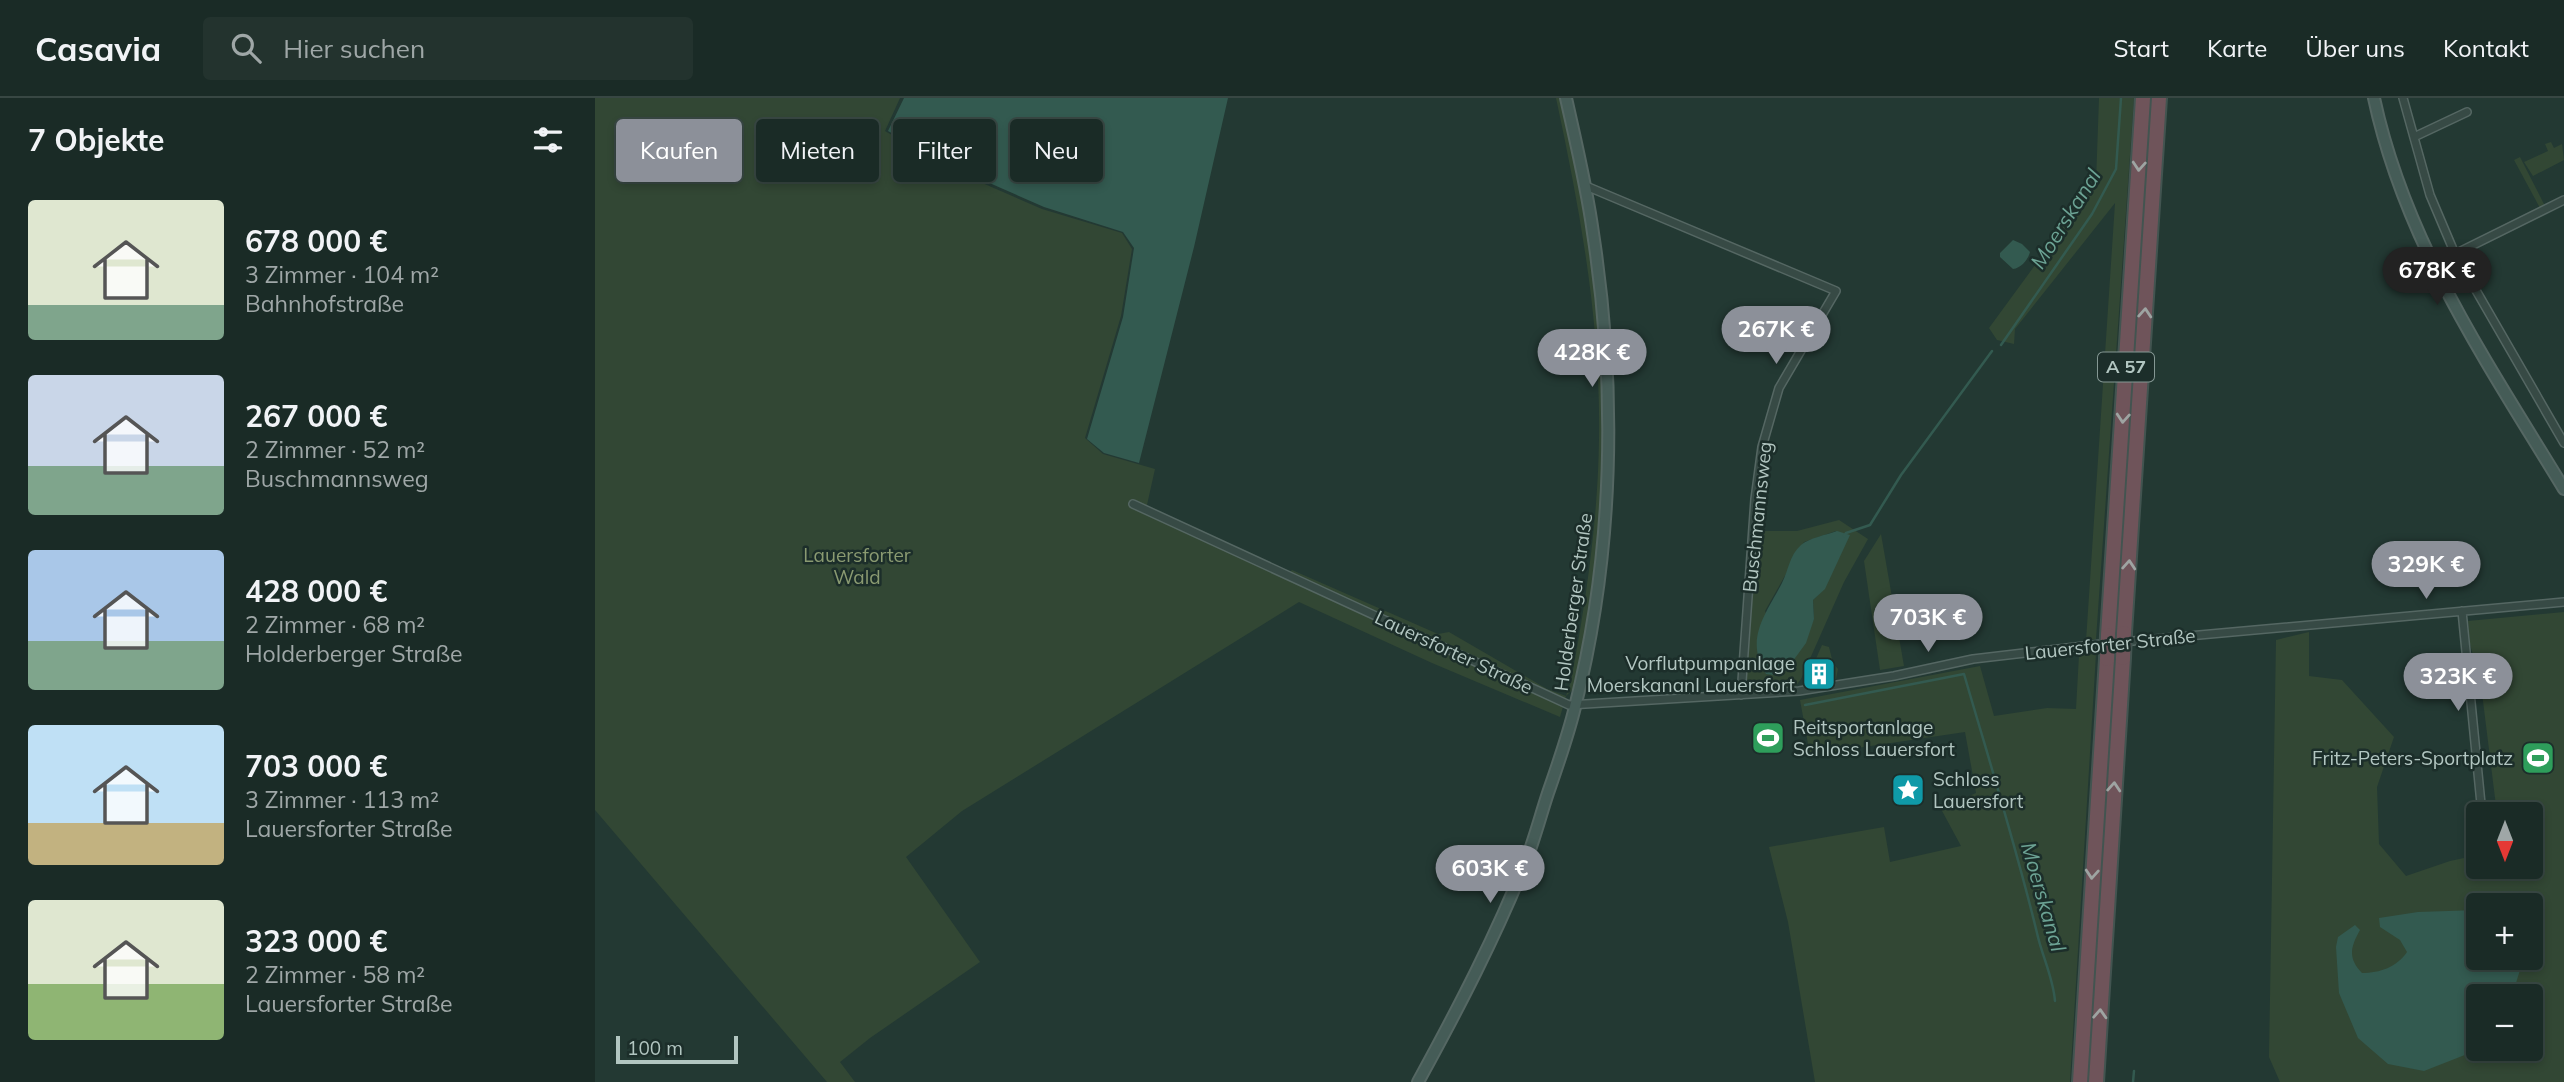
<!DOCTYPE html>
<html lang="de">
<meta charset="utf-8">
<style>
:root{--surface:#1a2b26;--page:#23332e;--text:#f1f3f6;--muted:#9fa7a7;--line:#384743;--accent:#8c9099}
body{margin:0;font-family:Mulish,sans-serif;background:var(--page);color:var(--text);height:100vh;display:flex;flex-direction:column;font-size:26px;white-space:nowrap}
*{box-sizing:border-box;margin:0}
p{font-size:23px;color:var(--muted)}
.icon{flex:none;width:38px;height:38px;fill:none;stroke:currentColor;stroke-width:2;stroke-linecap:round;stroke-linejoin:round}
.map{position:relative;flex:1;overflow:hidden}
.side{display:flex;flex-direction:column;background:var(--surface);width:595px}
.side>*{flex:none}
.top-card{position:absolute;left:21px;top:21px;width:665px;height:63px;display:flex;gap:14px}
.needle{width:46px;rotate:180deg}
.buttons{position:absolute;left:1871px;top:704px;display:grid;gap:14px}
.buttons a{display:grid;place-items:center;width:77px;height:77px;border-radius:7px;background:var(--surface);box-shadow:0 4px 10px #0003,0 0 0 2px var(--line);font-size:35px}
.scale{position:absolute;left:21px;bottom:18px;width:122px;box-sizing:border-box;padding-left:7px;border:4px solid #b2c6c1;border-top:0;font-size:19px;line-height:24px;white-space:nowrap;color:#b2c6c1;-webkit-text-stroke:5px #1c2e2a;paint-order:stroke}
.price{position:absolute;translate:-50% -60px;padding:0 16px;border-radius:24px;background:var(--accent);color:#fff;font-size:23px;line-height:46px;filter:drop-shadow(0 2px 4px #0008)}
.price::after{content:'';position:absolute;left:50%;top:42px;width:21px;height:16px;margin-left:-10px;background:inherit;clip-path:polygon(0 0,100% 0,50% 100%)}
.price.selected{background:#222;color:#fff}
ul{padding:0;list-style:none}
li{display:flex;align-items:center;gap:21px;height:175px;padding:0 28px}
li span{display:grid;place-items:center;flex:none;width:196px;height:140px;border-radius:7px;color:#555}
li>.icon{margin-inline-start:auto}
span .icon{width:84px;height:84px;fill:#fffc;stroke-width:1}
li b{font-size:30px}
h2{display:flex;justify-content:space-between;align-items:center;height:84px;padding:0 28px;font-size:30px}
.chip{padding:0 24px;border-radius:7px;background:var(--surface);box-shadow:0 4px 10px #0003,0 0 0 2px var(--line);font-size:24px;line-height:63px}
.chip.selected{background:var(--accent);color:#fff}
header{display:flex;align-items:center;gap:42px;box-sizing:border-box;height:98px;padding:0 35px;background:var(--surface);border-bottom:2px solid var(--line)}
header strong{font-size:33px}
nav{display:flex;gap:38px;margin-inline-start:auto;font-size:24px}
.search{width:490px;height:63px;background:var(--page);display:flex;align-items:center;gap:18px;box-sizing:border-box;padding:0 24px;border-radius:7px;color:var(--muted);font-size:26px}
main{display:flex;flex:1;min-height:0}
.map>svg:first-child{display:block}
.green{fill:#324734;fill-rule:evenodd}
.water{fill:#335a50}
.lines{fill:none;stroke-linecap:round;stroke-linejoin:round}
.stream{stroke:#335a50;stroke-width:2.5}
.minor-casing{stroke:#556763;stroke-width:10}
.secondary-casing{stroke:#556763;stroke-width:14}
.motorway-casing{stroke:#425450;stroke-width:18}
.minor{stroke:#374a45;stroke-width:7}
.secondary{stroke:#455c57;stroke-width:10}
.motorway{stroke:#6f545a;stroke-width:14}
.motorway-bridge-casing{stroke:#425450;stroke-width:18;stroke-linecap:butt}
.motorway-bridge{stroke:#6f545a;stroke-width:14}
.oneway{stroke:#9ea4a2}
.labels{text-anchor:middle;stroke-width:5;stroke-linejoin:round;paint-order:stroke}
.shield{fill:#1c2e2a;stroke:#859894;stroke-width:2}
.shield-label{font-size:18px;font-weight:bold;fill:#b2c6c1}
.street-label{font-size:19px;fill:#b2c6c1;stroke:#1c2e2a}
.park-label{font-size:19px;fill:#8a9a71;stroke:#1c2e2a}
.poi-label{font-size:19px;fill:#b2c6c1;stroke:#1c2e2a;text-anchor:end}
.water-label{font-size:21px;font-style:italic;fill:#6ca394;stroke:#1c2e2a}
</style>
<header>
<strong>Casavia</strong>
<div class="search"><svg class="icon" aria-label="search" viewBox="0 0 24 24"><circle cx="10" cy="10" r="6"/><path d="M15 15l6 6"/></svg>Hier suchen</div>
<nav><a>Start</a><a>Karte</a><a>Über uns</a><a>Kontakt</a></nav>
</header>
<main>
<section class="side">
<h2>7 Objekte<svg class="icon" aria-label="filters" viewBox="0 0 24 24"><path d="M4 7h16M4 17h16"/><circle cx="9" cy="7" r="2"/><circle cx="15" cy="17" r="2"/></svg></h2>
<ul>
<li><span style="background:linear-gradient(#dfe7d0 75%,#7fa58c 0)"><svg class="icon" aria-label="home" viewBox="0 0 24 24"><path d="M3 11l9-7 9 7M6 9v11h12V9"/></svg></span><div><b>678 000 €</b><p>3 Zimmer · 104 m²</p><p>Bahnhofstraße</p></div></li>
<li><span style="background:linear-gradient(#c9d6e8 65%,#7fa58c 0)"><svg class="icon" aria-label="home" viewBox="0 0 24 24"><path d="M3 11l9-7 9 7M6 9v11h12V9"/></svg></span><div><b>267 000 €</b><p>2 Zimmer · 52 m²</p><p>Buschmannsweg</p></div></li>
<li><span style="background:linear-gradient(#a9c7e8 65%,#7fa58c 0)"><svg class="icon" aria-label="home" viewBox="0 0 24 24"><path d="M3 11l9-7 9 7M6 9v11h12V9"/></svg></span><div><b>428 000 €</b><p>2 Zimmer · 68 m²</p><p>Holderberger Straße</p></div></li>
<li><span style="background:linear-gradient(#bfe0f5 70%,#c2b280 0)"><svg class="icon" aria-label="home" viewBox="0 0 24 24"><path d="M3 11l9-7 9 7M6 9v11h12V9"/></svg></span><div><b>703 000 €</b><p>3 Zimmer · 113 m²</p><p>Lauersforter Straße</p></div></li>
<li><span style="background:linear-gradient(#dfe7d0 60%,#8fb573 0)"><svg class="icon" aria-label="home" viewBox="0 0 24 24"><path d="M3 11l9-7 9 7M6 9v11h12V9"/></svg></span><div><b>323 000 €</b><p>2 Zimmer · 58 m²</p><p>Lauersforter Straße</p></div></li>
</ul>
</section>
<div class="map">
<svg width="1969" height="984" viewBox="0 0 1969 984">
<rect width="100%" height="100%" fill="#233933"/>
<path class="green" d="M0,0H305L290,33L355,71L447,111L527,135L537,151L526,218L490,340L508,356L560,371L550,416L690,479L697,472L843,536L854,534L952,591L971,598L976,583C991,503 1003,422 1004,341C1006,225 985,112 961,0H968C982,66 995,132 1003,199C1017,329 1006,460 980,589L971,598L965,619L837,565L704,504L367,713L311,759L385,864L275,940L245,964L260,984H232L0,712Z
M1504,0H1539L1501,541L1491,543L1520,105L1420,231L1419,246L1402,242L1394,230L1501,84Z
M1956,44L1959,50L1967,46L1969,62L1938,78L1929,64L1953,53L1950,46Z
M1925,59L1950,108L1945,110L1919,62Z
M1244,422L1273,441L1249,484L1206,581L1200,589L1155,593L1150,590L1162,433H1202ZM1241,433C1239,460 1239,483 1218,502L1219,521L1195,570L1170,513L1209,444Z
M1286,436L1309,568L1285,572L1269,463Z
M1969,514V984H1685L1674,959L1681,542L1714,534V578L1747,582L1799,639L1782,689L1784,746L1811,778L1855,763L1883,757V768H1936V716H1902L1886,587L1875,546L1873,523ZM1883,807H1936V859H1883ZM1883,898H1936V950H1883Z
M1227,547L1234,549L1238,565L1243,571L1241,581L1218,587L1212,581Z
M1501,556L1475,984H1220L1193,824L1174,749L1289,729L1295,764L1366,748L1346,711L1381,695L1370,634L1215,657L1205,602L1385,568L1399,618L1452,610L1481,611L1484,557Z"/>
<path class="water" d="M309,0H633L599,149L544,365L509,355L492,341L528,219L539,150L528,134L449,109L358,69L293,33Z
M1418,142L1427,146L1435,154C1433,162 1426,170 1418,171L1405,159V155Z
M1242,433L1255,437L1230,491L1218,502L1219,521L1211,545L1187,578L1171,576C1149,541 1171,516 1187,485C1194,471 1194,458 1206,447C1214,440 1231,437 1242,433Z
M1883,812V859H1929L1917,898H1883V950L1885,951L1829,973L1793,966L1763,940L1744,895L1741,849L1743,839L1760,827L1765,832C1755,850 1753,860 1767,875C1785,875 1802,869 1812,854L1805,842L1785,829L1784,820L1823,814Z"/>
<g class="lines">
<path class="stream" d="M1406,247L1497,116L1521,71L1526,0
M1249,438L1251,435L1275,427L1306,377L1397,253
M1210,607L1369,576C1394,662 1421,748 1442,835C1447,858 1458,879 1460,903
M1538,984L1539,973"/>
<defs>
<path id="minor" d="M1808,0L1835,97L1860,156L1969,345
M1819,39L1872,14
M991,88L1241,193L1184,290L1167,349L1160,401L1146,597
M1860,156L1969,102
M538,406L974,607L1204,593L1299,578L1378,561L1515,545
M1867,513L1887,716
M1527,544L1969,504"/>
<path id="secondary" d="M1779,0C1810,145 1893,266 1969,391
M823,984C863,911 901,838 932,760C940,739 946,716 953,695C963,666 973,638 980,609C1019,455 1022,291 998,135C992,90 981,45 971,0"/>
<path id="motorway" d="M1529,535L1564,0
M1513,537L1548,0
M1485,984L1512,561
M1501,984L1528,560"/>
</defs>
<use href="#minor" class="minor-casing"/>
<use href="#secondary" class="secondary-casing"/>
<use href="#motorway" class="motorway-casing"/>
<use href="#minor" class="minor"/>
<use href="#secondary" class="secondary"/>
<use href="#motorway" class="motorway"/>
<defs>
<path id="motorway-bridge" d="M1528,560L1529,535
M1512,561L1513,537"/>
</defs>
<use href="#motorway-bridge" class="motorway-bridge-casing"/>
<use href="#motorway-bridge" class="motorway-bridge"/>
</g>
<defs><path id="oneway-chevron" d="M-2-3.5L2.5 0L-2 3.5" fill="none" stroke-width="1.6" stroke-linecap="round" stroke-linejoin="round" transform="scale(1.75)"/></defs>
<g class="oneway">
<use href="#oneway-chevron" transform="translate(1544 68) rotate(94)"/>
<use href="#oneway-chevron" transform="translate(1550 215) rotate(-86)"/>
<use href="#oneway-chevron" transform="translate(1528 320) rotate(94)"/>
<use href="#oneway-chevron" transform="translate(1534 467) rotate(-86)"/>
<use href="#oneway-chevron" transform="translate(1519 689) rotate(-86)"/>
<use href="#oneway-chevron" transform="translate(1497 776) rotate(94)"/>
<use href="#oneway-chevron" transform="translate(1505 916) rotate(-87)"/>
</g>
<defs>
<symbol id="building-square" viewBox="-11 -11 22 22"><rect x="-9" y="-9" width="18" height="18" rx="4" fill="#0f9aa8" stroke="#1c2e2a"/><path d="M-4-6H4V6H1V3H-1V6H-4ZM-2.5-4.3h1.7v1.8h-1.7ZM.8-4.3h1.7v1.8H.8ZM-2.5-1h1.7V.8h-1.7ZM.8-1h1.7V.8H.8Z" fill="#fff"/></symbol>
<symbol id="stadium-square" viewBox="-11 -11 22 22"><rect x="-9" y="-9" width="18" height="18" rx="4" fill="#2e9e5b" stroke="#1c2e2a"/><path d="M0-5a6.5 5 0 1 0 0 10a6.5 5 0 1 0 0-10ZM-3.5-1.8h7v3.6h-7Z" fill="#fff"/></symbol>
<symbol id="sight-square" viewBox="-11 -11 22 22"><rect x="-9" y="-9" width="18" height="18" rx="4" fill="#0f9aa8" stroke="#1c2e2a"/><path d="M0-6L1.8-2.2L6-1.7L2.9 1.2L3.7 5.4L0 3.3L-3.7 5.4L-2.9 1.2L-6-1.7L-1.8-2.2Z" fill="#fff"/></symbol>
</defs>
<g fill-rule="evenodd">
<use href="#building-square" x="1205" y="557" width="38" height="38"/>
<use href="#stadium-square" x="1154" y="621" width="38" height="38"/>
<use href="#stadium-square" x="1924" y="641" width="38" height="38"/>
<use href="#sight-square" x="1294" y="673" width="38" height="38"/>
</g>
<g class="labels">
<rect class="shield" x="1503" y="254.5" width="56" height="29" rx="5"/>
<g class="shield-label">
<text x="1531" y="275">A 57</text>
</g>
<g class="street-label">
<text transform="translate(1162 419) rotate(-84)" y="7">Buschmannsweg</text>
<text transform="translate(978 504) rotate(-82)" y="7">Holderberger Straße</text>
<text transform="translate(1515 546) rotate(-6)" y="7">Lauersforter Straße</text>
<text transform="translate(859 554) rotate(25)" y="7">Lauersforter Straße</text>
</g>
<g class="park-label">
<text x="262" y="464">Lauersforter<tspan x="262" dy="22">Wald</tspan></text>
</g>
<g class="poi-label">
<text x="1200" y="572">Vorflutpumpanlage<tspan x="1200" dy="22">Moerskananl Lauersfort</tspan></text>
<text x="1198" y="636" text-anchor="start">Reitsportanlage<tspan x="1198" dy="22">Schloss Lauersfort</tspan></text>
<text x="1918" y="667">Fritz-Peters-Sportplatz</text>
<text x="1338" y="688" text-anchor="start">Schloss<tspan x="1338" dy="22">Lauersfort</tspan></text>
</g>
<g class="water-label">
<text transform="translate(1471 121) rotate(-58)" y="7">Moerskanal</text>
<text transform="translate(1448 799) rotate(74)" y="7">Moerskanal</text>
</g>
</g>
</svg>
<div class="buttons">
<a><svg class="needle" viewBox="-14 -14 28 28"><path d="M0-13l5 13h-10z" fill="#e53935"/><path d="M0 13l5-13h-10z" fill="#9fa7a7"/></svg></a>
<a>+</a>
<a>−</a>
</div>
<div class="scale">100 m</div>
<b class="price selected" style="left:1842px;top:209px">678K €</b>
<b class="price" style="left:1181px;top:268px">267K €</b>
<b class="price" style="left:997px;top:291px">428K €</b>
<b class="price" style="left:1831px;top:503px">329K €</b>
<b class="price" style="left:1333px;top:556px">703K €</b>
<b class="price" style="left:1863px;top:615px">323K €</b>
<b class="price" style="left:895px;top:807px">603K €</b>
<div class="top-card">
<a class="chip selected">Kaufen</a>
<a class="chip">Mieten</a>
<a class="chip">Filter</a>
<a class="chip">Neu</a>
</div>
</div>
</main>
